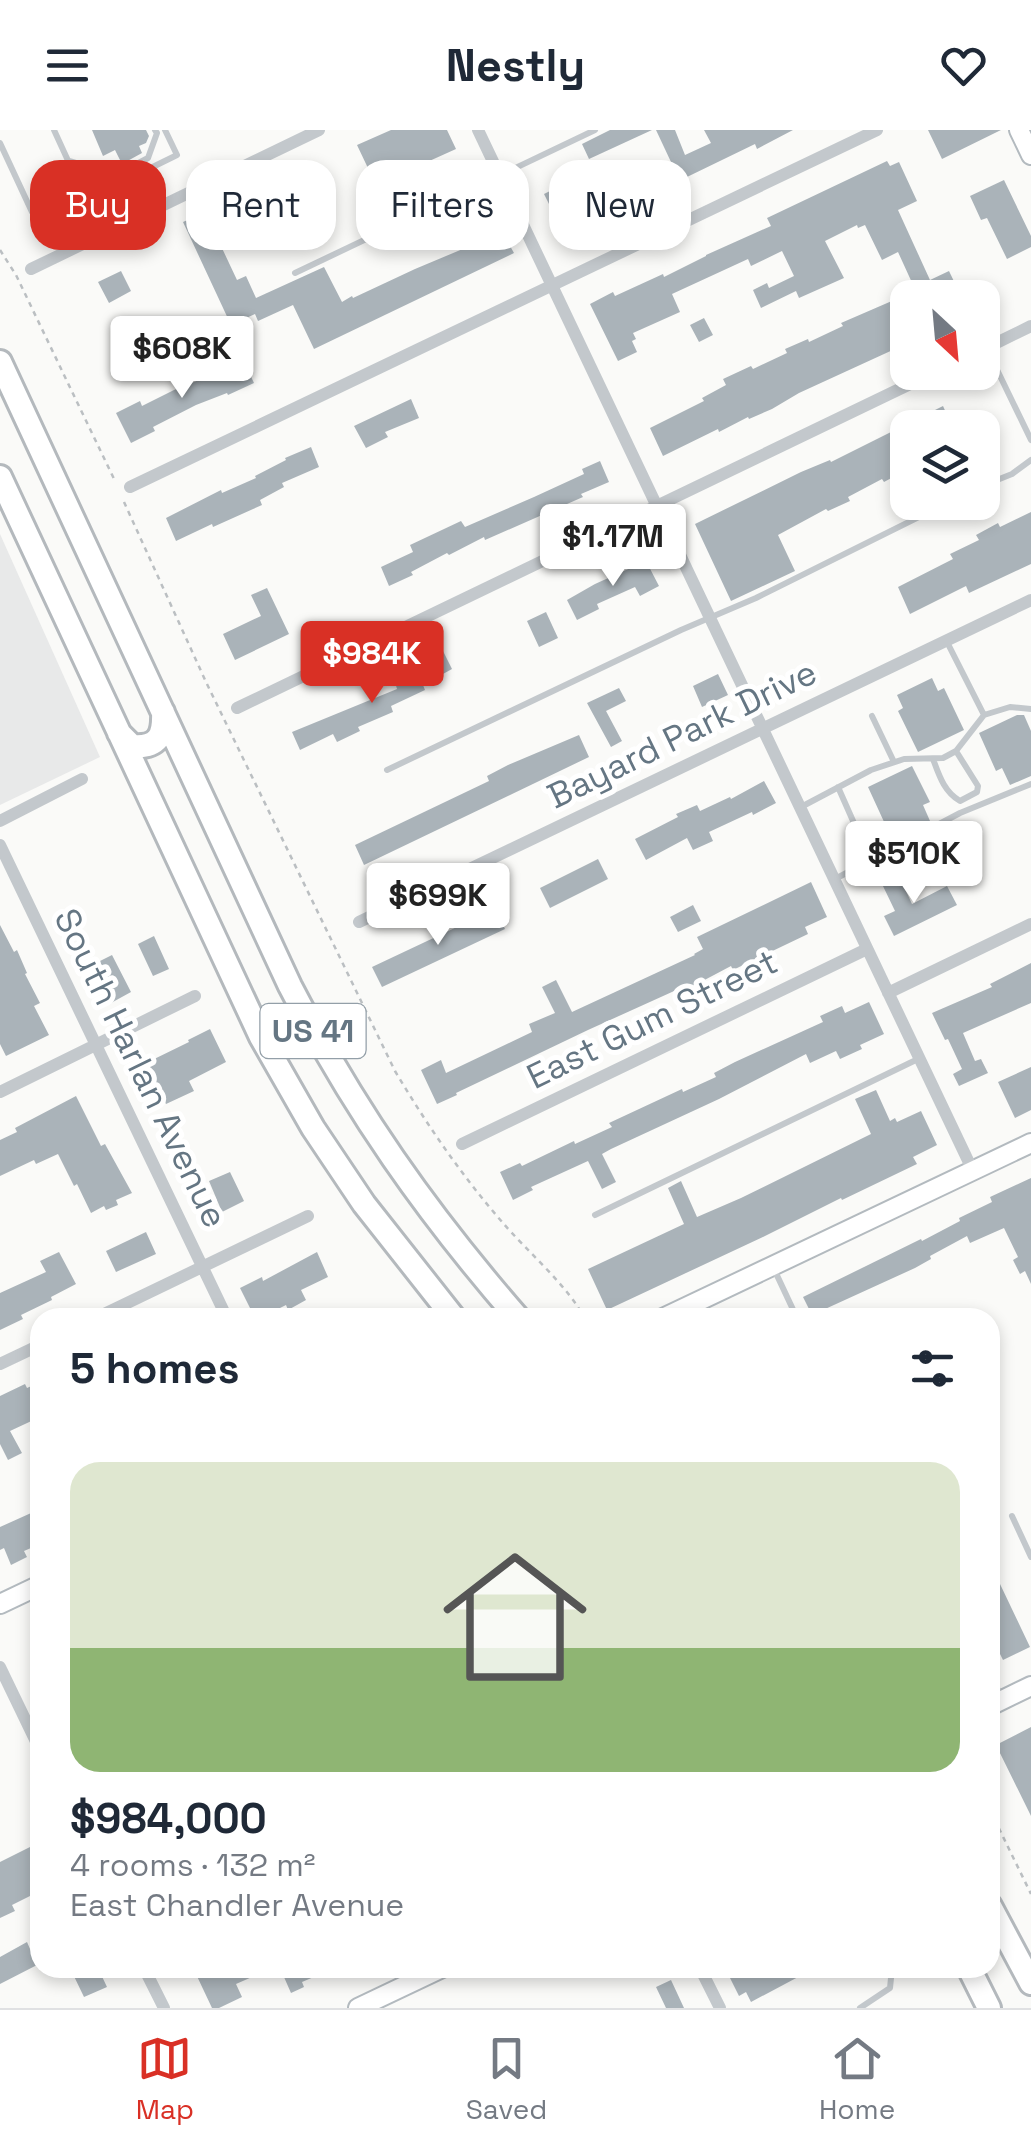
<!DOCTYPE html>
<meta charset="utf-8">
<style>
:root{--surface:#fff;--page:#f2f2f3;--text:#1f2937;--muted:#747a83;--line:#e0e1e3;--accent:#d93025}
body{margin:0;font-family:"Space Grotesk",sans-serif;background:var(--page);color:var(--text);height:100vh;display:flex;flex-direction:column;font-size:38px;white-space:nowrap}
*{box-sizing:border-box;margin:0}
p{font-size:32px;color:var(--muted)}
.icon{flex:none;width:55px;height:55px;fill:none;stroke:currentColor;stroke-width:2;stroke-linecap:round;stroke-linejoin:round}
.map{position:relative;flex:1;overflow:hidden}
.details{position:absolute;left:30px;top:1178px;width:970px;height:670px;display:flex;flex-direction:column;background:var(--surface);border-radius:30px;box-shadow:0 5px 15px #0003}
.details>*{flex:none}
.guide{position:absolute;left:30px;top:30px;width:972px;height:90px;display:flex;gap:20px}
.needle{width:65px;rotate:154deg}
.buttons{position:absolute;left:890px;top:150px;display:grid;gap:20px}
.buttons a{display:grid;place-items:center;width:110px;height:110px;border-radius:20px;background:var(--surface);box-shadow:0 5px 15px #0003;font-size:50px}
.price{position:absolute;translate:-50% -85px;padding:0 22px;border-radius:10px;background:#fff;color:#222;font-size:32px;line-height:65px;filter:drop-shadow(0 2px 5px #0008)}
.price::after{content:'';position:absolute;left:50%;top:60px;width:30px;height:22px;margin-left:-15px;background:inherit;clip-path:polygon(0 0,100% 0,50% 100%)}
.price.selected{background:var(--accent);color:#fff}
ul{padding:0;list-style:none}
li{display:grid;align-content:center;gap:20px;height:530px;padding:0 40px}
li span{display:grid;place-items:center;height:310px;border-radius:30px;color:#555}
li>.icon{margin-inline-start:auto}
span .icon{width:180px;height:180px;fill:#fffc;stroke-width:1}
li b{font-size:42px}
h2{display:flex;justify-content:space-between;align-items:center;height:120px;padding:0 40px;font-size:42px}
.chip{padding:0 35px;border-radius:30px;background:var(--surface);box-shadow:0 5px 15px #0003;font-size:35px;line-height:90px}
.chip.selected{background:var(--accent);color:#fff}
header{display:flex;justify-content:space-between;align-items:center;height:130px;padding:0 40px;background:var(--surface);font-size:45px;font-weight:700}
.dock{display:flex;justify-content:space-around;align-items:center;height:140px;border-top:2px solid var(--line);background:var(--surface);font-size:28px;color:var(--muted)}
.dock a{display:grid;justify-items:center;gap:5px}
.dock .selected{color:var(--accent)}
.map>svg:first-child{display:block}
.built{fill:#e8e9e9}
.building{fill:#aab3b9}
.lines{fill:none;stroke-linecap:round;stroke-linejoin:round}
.secondary-casing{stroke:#b3babf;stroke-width:22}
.highway-casing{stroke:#b4b9bd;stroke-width:28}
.path{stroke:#bbbfc2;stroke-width:2.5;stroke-dasharray:5 5;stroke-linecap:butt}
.lane{stroke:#c3c8cc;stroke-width:6}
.street{stroke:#c3c8cc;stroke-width:12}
.secondary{stroke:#fff;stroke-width:18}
.highway{stroke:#fff;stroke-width:22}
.labels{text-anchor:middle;stroke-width:10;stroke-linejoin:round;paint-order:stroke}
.shield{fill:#fff;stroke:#939fa8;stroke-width:2.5}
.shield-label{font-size:32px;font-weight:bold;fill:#657683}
.street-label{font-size:35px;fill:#657683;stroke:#fff}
</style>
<header><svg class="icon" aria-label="menu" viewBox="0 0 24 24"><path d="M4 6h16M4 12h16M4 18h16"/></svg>Nestly<svg class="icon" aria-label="heart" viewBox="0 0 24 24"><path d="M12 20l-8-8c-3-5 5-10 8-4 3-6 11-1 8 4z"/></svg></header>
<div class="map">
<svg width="1031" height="1878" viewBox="0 0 1031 1878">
<rect width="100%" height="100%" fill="#fafaf8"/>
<path class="built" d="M0,404L100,627L0,675Z"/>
<path class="building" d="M92,0H146L149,6L146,13L139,16L142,23L122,34L115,20L103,26Z
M391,0H447L456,19L376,55L357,15Z
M610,0H652L589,29L582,14Z
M656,0H675L685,25L711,13L704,0H793L757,19L755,14L621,79L608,52L630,42L633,50L671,32Z
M928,0H1001L942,29Z
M887,31L890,36L899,32L917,71L898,80L930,150L949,141L962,168H919L898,122L882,130L865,95L858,98L857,95L825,111L844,148L799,168L796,161L761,178L753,160L767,153L769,158L794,146L782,121L751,136L748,129L672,164L680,182L633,203L636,209L632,211L637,222L618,231L590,174L613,162L615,166L663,144L664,147L706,126V125L771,96L767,88Z
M1004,50L1031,106V117L1007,129L987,88L981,90L970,66Z
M258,56L271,85L250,95L236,66Z
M560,56L585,102L574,108L572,104L560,110L549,89L555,86L544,64Z
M205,82L237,150L246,146L256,168L324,137L342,172L352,166L353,168L415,139L477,113L475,108L499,96L514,123L314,219L293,175L258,191L255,184L231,195L183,92Z
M121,141L131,161L109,173L98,152Z
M908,164V213L799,263L772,279L749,289L748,287L719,302L718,299L663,326L650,298L704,271L702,268L726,255L723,249L751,236L753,239L787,223L785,219L808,209L809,212L843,196L841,193Z
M147,187L156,204L141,211L132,195Z
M704,188L713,205L699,212L690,195Z
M191,204L199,220L177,230L169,214Z
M244,232L254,253L228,265L227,263L196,275L153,297L155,301L131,313L116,283L140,271L142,276L174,260Z
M411,269L419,288L385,302L388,307L366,318L354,296Z
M943,276L953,298H908V339L884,352L882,349L848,367L850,371L828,381L826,379L778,405L795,441L731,471L695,394L801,342L830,330L831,332Z
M311,317L319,337L282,353L284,357L260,370L262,375L213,397L212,394L176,411L166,388L221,360L222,363L256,348L255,346L286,330L285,328Z
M600,331L609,352L581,364L583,367L485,410L484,407L449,425L447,423L411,442L413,445L389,456L381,437L413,422L410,415L461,391L465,397L534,367L584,344L582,339Z
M1031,382V434L969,463L966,456L910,484L898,457L953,429L950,424L979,410L976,405L998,393L1000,397Z
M646,431L659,456L640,466L635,457L597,474L599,479L577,490L567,470L595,454Z
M267,458L289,504L235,530L223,504L261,486L251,465Z
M546,482L558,508L539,517L527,491Z
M443,521L452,539L423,555L425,560L391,576L393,582L358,597L360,601L337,612L333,604L300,620L292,602L397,559L395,552L423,540L419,534Z
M718,544L728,565L702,577L693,556Z
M932,548L938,561L944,558L964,600L918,622L898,581L903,578L897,565Z
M619,558L626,571L606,581L622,611L611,617L587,573Z
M1017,585H1024L1031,601V646L1010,655L1002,638L996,641L979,603Z
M579,605L589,627L364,735L355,715L489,651L487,646L508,635Z
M912,636L930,672L923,675L930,691L899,708L891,691L885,694L868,657Z
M764,651L776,673L753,685L752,682L709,702L713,711L693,720L687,708L646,730L635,709L678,687L676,684L697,675L700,681L730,667L731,669Z
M598,729L608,749L550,778L540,758Z
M899,746L912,774L947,756L957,775L894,806L884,786L895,781L882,754Z
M811,752L827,787L805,797L808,804L733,840L731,836L697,854L684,860L683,857L588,900L456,963L457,965L437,974L421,940L441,930L446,943L532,902L529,894L555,883L542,857L556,850L572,882L695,825L694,824L703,819L697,807Z
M693,775L701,791L678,802L670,787Z
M495,779L505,799L382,857L372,837Z
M0,795L14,822L17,820L27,843L25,844L40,873L34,876L49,905L6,926L0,914Z
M154,806L169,839L153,846L138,814Z
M112,825L131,862L111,873L92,835Z
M1031,833V873L963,903L975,931L981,929L988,943L959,956L953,944L962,939L948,909L945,910L932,883L992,857L990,854Z
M869,872L884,904L860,915L862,919L840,929L836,921L810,933L806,924L719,969L611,1019L602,1024L616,1052L602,1059L588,1031L531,1057L533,1060L513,1070L500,1042L520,1033L522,1036L574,1011L575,1014L612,997L609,993L682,959L683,962L716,947L714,943L735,932L823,892L820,886L842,876L845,883Z
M210,899L226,932L189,951L194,961L166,974L146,933L189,912L188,910Z
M1031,937V980L1015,988L998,952Z
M876,960L890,991L895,988L897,992L921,981L937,1015L913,1027L917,1034L842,1070L841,1068L765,1106L607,1180L588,1139L684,1094L668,1058L681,1051L697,1087L741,1068L871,1004L855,969Z
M76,966L101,1016L105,1014L132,1063L116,1070L118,1075L106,1080L104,1076L91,1083L77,1054L74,1056L58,1024L36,1034L34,1030L0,1046V1010L17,1002L15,998Z
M230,1042L244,1071L222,1082L209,1051Z
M1031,1048V1154L1025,1141L1020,1144L1013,1130L1018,1127L1004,1098L970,1113L967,1106L930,1126L931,1129L915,1138L812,1185L803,1167L921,1109L922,1111L960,1091L959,1088L992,1072L990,1067Z
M146,1102L156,1124L116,1142L106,1121Z
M59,1122L76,1154L51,1167L52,1170L21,1185L23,1189L0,1200V1163L46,1142L40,1131Z
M317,1122L328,1147L301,1160L306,1170L288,1180L286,1175L260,1188H255L240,1158L262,1147L263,1151Z
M40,1252V1287L10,1301L22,1323L8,1330L0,1314V1266L25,1254L27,1258Z
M40,1379V1396L31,1400L38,1415L24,1421L27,1427L11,1435L4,1418L0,1420V1397Z
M990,1433L1030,1517L1003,1530L990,1504Z
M1031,1597V1686L996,1615Z
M32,1716L36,1724L40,1722V1761L12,1775L15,1781L0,1788V1732Z
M27,1812L37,1835L0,1854V1827Z
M70,1838H98L107,1857L84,1867Z
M205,1838H273L236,1854L242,1867L219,1878H212L195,1842Z
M280,1838H335L302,1852L304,1857L291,1863Z
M725,1838H796L800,1846L751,1872L746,1862L739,1866Z
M671,1850L684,1878H666L656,1857Z"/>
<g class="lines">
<defs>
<path id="secondary" d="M1019,0L1031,25
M663,1188L1031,1013
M0,1474L40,1455
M990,1576L1031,1556
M358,1878L442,1838"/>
<path id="highway" d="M0,232L290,856C355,981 425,1081 518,1188
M0,347L261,907L313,998L364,1074L454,1188
M119,603L132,616C158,618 164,606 163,582
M990,1776L1031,1853
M969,1838L989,1878"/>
</defs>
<use href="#secondary" class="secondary-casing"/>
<use href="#highway" class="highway-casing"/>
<path class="path" d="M0,120L16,145L115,351
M124,372L206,552L395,941C427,995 462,1046 503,1093C525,1119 571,1159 584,1188
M990,1680L1031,1764"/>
<path class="lane" d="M0,13L32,82L81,59L54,0
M69,31L116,45L148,28L157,3L155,0
M81,59H108L177,25L165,0
M295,143L595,0
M987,219L1031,310
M982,356L1012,344L1031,330
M946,510L984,585
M872,586L894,632
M933,629C939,645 944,662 960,671L977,662L978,656L956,621
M387,640L681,500L756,468L949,372
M838,657L865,718
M801,677L871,640L904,629L943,628L956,621L984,585L1010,577L1031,579
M835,749L960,683L1031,654
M595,1085L918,929
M774,1139L797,1188
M1012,1386L1031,1427
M990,1543L1002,1569
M860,1878L890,1858L892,1838"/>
<path class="street" d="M478,0L973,1041
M31,139L319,0
M982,220L1031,196
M130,357L877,0
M237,578L935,242
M0,691L82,649
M0,715L227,1188
M359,792L1031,470
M888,863L1031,794
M0,962L195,866
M462,1014L867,819
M96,1188L308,1086
M0,1234L40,1215
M0,1537L40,1620
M144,1838L164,1878
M700,1838L720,1878"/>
<use href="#secondary" class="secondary"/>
<use href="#highway" class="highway"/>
</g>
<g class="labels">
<rect class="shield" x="260.5" y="874" width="105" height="54" rx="8"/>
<g class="shield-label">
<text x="313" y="912">US 41</text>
</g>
<g class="street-label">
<text transform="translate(682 604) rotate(-26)" y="12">Bayard Park Drive</text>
<text transform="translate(652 889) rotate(-26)" y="12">East Gum Street</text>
<text transform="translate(141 938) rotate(64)" y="12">South Harlan Avenue</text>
</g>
</g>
</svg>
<div class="buttons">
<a><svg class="needle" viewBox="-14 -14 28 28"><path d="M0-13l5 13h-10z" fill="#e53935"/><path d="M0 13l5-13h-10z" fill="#747a83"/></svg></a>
<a><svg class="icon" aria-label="layers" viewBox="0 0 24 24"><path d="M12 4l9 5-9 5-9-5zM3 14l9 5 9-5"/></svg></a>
</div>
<b class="price" style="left:182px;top:271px">$608K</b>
<b class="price" style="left:613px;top:459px">$1.17M</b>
<b class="price selected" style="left:372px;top:576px">$984K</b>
<b class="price" style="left:914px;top:776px">$510K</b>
<b class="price" style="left:438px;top:818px">$699K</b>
<div class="guide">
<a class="chip selected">Buy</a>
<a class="chip">Rent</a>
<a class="chip">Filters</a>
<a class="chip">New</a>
</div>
<section class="details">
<h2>5 homes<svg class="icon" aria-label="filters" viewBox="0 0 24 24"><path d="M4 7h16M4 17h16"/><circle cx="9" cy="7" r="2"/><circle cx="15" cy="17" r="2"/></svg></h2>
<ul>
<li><span style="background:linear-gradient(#dfe7d0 60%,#8fb573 0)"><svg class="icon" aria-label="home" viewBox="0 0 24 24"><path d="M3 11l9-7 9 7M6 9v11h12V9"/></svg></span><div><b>$984,000</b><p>4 rooms · 132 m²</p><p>East Chandler Avenue</p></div></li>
</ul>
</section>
</div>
<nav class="dock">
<a class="selected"><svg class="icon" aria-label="map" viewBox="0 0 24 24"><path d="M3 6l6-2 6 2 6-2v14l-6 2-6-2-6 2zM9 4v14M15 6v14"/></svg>Map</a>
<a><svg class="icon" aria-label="saved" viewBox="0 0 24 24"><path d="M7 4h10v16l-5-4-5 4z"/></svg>Saved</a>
<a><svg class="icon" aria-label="home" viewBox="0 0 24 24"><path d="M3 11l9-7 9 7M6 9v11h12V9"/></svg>Home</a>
</nav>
